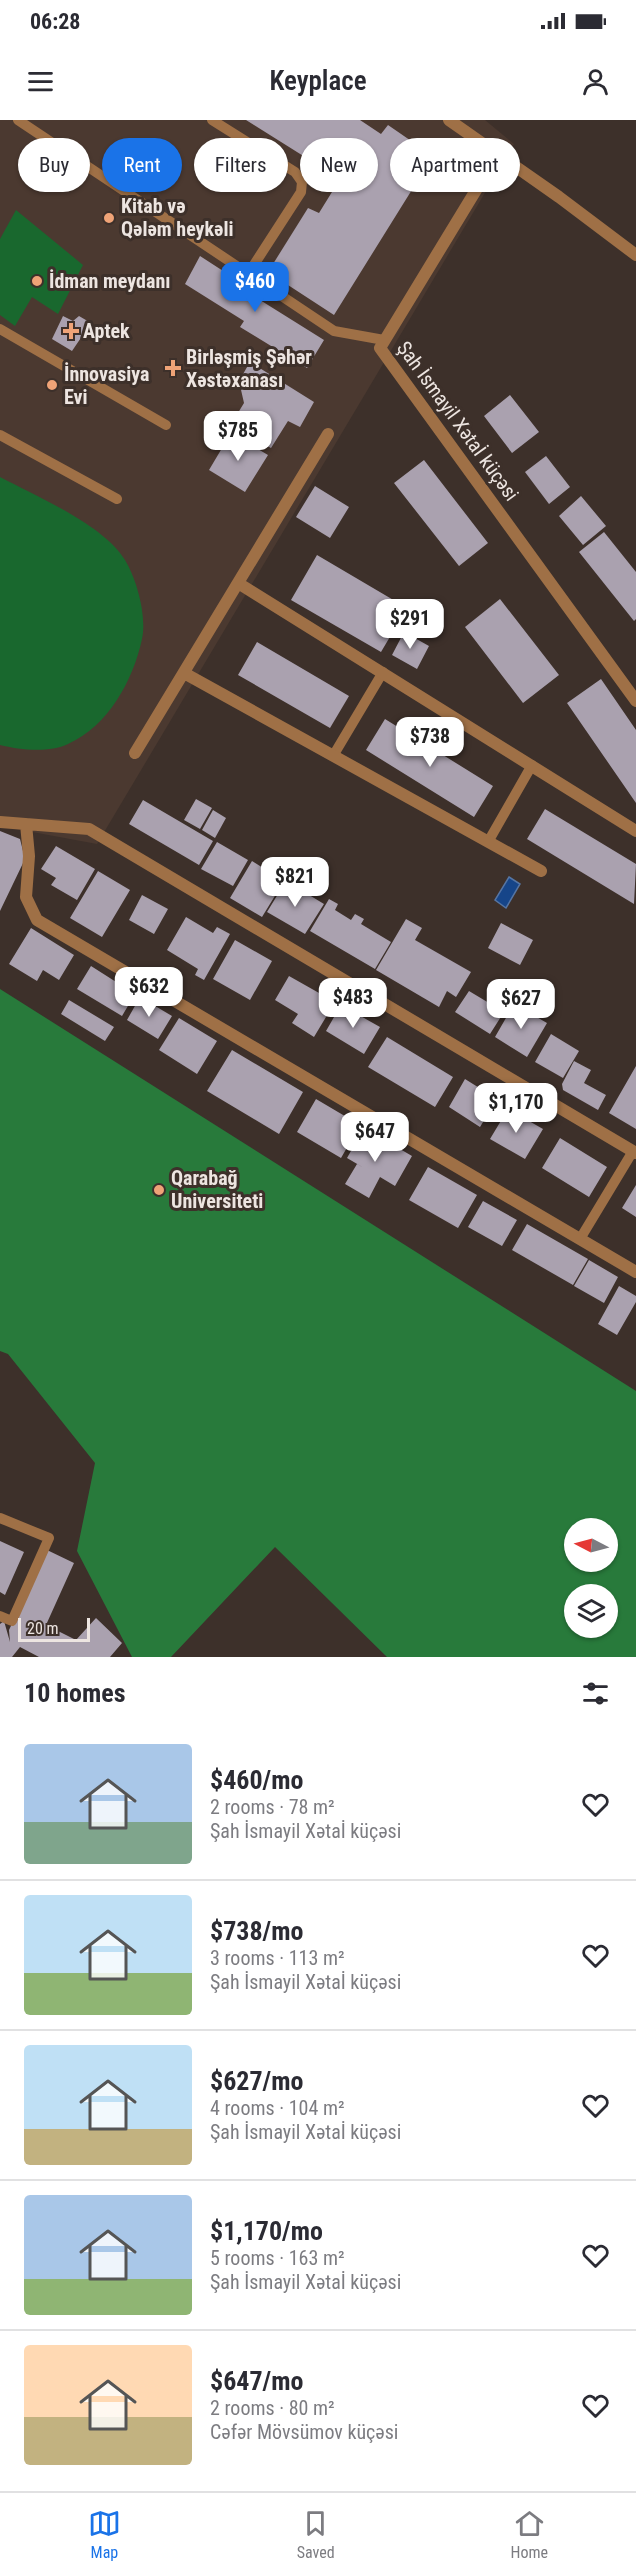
<!DOCTYPE html>
<meta charset="utf-8">
<style>
:root{--surface:#fff;--page:#f2f2f3;--text:#2b2b33;--muted:#7c7c81;--line:#e1e1e2;--accent:#1a73e8}
body{margin:0;font-family:"Roboto Condensed",sans-serif;background:var(--page);color:var(--text);height:100vh;display:flex;flex-direction:column;font-size:22px;white-space:nowrap}
*{box-sizing:border-box;margin:0}
p{font-size:20px;color:var(--muted)}
.icon{flex:none;width:33px;height:33px;fill:none;stroke:currentColor;stroke-width:2;stroke-linecap:round;stroke-linejoin:round}
.map{position:relative;height:1537px;overflow:hidden}
.side{display:flex;flex-direction:column;background:var(--surface);flex:1}
.side>*{flex:none}
.guide{position:absolute;left:18px;top:18px;width:600px;height:54px;display:flex;gap:12px}
.needle{width:39px;rotate:276deg}
.buttons{position:absolute;left:564px;top:1398px;display:grid;gap:12px}
.buttons a{display:grid;place-items:center;width:54px;height:54px;border-radius:50%;background:var(--surface);box-shadow:0 2px 4px #0004;font-size:30px}
.scale{position:absolute;left:18px;bottom:15px;width:72px;box-sizing:border-box;padding-left:6px;border:3px solid #ede5e1;border-top:0;font-size:16px;line-height:21px;white-space:nowrap;color:#ede5e1;-webkit-text-stroke:4px #3d302a;paint-order:stroke}
.price{position:absolute;translate:-50% -51px;padding:0 14px;border-radius:12px;background:#fff;color:#222;font-size:20px;line-height:39px;filter:drop-shadow(0 2px 3px #0008)}
.price::after{content:'';position:absolute;left:50%;top:36px;width:18px;height:14px;margin-left:-9px;background:inherit;clip-path:polygon(0 0,100% 0,50% 100%)}
.price.selected{background:var(--accent);color:#fff}
ul{padding:0;list-style:none}
li{display:flex;align-items:center;gap:18px;height:150px;padding:0 24px}
li+li{border-top:2px solid var(--line)}
li span{display:grid;place-items:center;flex:none;width:168px;height:120px;border-radius:6px;color:#555}
li>.icon{margin-inline-start:auto}
span .icon{width:72px;height:72px;fill:#fffc;stroke-width:1}
li b{font-size:26px}
h2{display:flex;justify-content:space-between;align-items:center;height:72px;padding:0 24px;font-size:26px}
.pill{padding:0 21px;border-radius:27px;background:var(--surface);box-shadow:0 2px 4px #0004;font-size:21px;line-height:54px}
.pill.selected{background:var(--accent);color:#fff}
.status{display:flex;justify-content:space-between;align-items:center;height:42px;padding:0 30px;background:var(--surface);direction:ltr}
.status svg{height:16px;fill:currentColor}
header{display:flex;justify-content:space-between;align-items:center;height:78px;padding:0 24px;background:var(--surface);font-size:27px;font-weight:600}
.tabs{display:flex;justify-content:space-around;align-items:center;height:84px;border-top:2px solid var(--line);background:var(--surface);font-size:16px;color:var(--muted)}
.tabs a{display:grid;justify-items:center;gap:3px}
.tabs .selected{color:var(--accent)}
.map>svg:first-child{display:block}
.built{fill:#4b3930}
.green{fill:#19682e}
.forest{fill:#287a3b;fill-rule:evenodd}
.water{fill:#164589;stroke:#5675a3;stroke-width:1.5}
.building{fill:#aaa1af}
.lines{fill:none;stroke-linecap:round;stroke-linejoin:round}
.lane{stroke:#9f7046;stroke-width:10}
.street{stroke:#9f7046;stroke-width:12}
.poi-dot{fill:#efa377;stroke:#3d302a;stroke-width:2}
.labels{text-anchor:middle;stroke-width:6;stroke-linejoin:round;paint-order:stroke}
.poi-label{font-size:20px;font-weight:bold;fill:#ede5e1;stroke:#3d302a;text-anchor:start}
.street-label{font-size:20px;fill:#ede5e1;stroke:#3d302a}
</style>
<div class="status"><b>06:28</b><svg viewBox="0 0 49 12"><path d="M0 12V9h3v3zM5 12V6h3v6zM10 12V3h3v9zM15 12V0h3v12zM26 1h20v11H26zM47 4h2v5h-2z"/></svg></div>
<header><svg class="icon" aria-label="menu" viewBox="0 0 24 24"><path d="M4 6h16M4 12h16M4 18h16"/></svg>Keyplace<svg class="icon" aria-label="person" viewBox="0 0 24 24"><circle cx="12" cy="8" r="4"/><path d="M4 21q1-7 8-7t8 7"/></svg></header>
<div class="map">
<svg width="636" height="1537" viewBox="0 0 636 1537">
<rect width="100%" height="100%" fill="#3d302a"/>
<path class="built" d="M0,0H485L514,24L97,724L0,706Z"/>
<path class="green" d="M16,90L83,145L58,194L32,177L15,206L0,195V119Z
M0,357C36,376 104,405 125,440C137,460 147,496 142,519C133,561 108,606 68,624C49,633 20,630 0,625Z"/>
<path class="forest" d="M0,869L636,1271V1537H387L275,1427L171,1537H132L77,1431L95,1343L8,1234L0,1231ZM574,1408H608V1442H574ZM574,1474H608V1508H574Z"/>
<path class="water" d="M509,757L520,764L506,788L495,780Z"/>
<path class="building" d="M246,0H360L381,14L388,5L433,36L334,195L268,152L308,88L319,93L340,59Z
M200,136L262,176L260,180L324,220L307,248L240,207L244,201L185,164Z
M63,196L73,201L79,196L91,203L72,231L52,219Z
M250,242L314,282L300,307L288,301L271,328L230,306L244,283L239,261Z
M510,275L539,312L512,333L484,296Z
M231,313L268,335L245,372L209,350Z
M546,336L570,367L549,384L525,352Z
M424,340L488,423L459,446L394,363Z
M315,366L349,387L330,418L296,397Z
M581,376L606,406L583,425L559,396Z
M604,412L636,452V499L634,501L579,432Z
M317,435L407,488L381,532L291,480Z
M500,479L559,555L523,583L465,507Z
M404,512L429,526L417,549L392,535Z
M257,522L349,576L330,608L238,555Z
M601,559L636,610V683L567,583Z
M385,599L493,666L474,697L366,630Z
M196,679L212,688L200,709L184,700Z
M143,680L213,721L199,745L129,704Z
M545,689L636,744L634,784L527,719Z
M213,690L226,698L215,718L202,710Z
M0,711L20,719L25,739L0,791Z
M217,722L248,740L233,766L201,749Z
M56,726L95,749L77,780L51,765L56,758L41,749Z
M252,741L284,761L262,797L230,778Z
M98,751L130,770L102,817L70,798Z
M286,761L324,784L305,814L267,792Z
M142,775L168,789L154,814L129,800Z
M329,779L338,784L335,790L351,800L355,794L364,799L361,804L391,822L375,849L310,811Z
M186,797L213,813L217,807L230,814L204,860L195,855L198,849L167,830Z
M406,799L422,808L415,820L471,852L456,877L447,871L439,887L376,850Z
M501,803L533,820L520,845L488,828Z
M31,808L74,835L59,860L43,850L37,861L9,844Z
M235,820L272,841L250,880L213,859Z
M91,846L135,874L122,896L77,869Z
M289,856L335,882L314,917L292,903L298,894L275,880Z
M469,871L504,892L490,914L455,892Z
M140,877L172,896L158,919L127,900Z
M69,880L114,907L105,921L61,894Z
M514,884L547,903L527,937L495,917Z
M341,885L380,907L364,934L326,911Z
M179,898L217,921L197,954L159,930Z
M551,914L579,931L563,958L535,942Z
M387,917L453,957L435,987L368,947Z
M232,930L303,972L279,1014L207,971Z
M574,941L591,950L584,963L606,975L598,990L563,970L562,964Z
M636,946V1009L609,993Z
M465,959L497,979L480,1007L449,987Z
M316,979L360,1005L341,1038L297,1012Z
M508,989L543,1009L525,1039L490,1019Z
M364,1008L412,1036L395,1066L380,1057L369,1078L345,1064L357,1044L364,1048L347,1038Z
M560,1018L607,1047L589,1077L542,1048Z
M428,1047L477,1075L458,1108L409,1080Z
M636,1065V1097L622,1088Z
M483,1081L517,1100L502,1126L468,1107Z
M527,1104L588,1139L573,1165L512,1130Z
M589,1140L618,1157L604,1183L574,1166Z
M619,1166L636,1176V1182L617,1215L598,1204Z
M0,1421L24,1432L5,1475L0,1472Z
M47,1430L74,1443L46,1505L76,1520L96,1498L122,1523L110,1537H39L20,1527L12,1537H0V1504L4,1501L10,1522L9,1510Z"/>
<g class="lines">
<path class="lane" d="M18,0L334,211L384,220
M212,0L295,52L302,62L301,72L248,154
M0,209L166,305
M0,315L117,379
M333,636L383,552
M488,722L532,645
M580,1119L633,1031
M0,1398L49,1418L12,1501L0,1496"/>
<path class="street" d="M449,0L559,77L636,135
M498,34L380,228L636,581
M238,463L636,711
M184,553L541,751
M135,633L328,314
M0,702L89,709L636,1033
M26,704L29,736L26,777L37,800L636,1152"/>
</g>
<g class="poi-dot">
<circle cx="109" cy="98" r="6"/>
<circle cx="37" cy="161" r="6"/>
<path d="M68 202h6v6h6v6h-6v6h-6v-6h-6v-6h6z"/>
<path d="M170 239h6v6h6v6h-6v6h-6v-6h-6v-6h6z"/>
<circle cx="52" cy="265" r="6"/>
<circle cx="159" cy="1070" r="6"/>
</g>
<g class="labels">
<g class="poi-label">
<text x="121" y="93">Kitab və<tspan x="121" dy="23">Qələm heykəli</tspan></text>
<text x="49" y="168">İdman meydanı</text>
<text x="83" y="218">Aptek</text>
<text x="186" y="244">Birləşmiş Şəhər<tspan x="186" dy="23">Xəstəxanası</tspan></text>
<text x="64" y="261">İnnovasiya<tspan x="64" dy="23">Evi</tspan></text>
<text x="171" y="1065">Qarabağ<tspan x="171" dy="23">Universiteti</tspan></text>
</g>
<g class="street-label">
<text transform="translate(458 301) rotate(54)" y="7">Şah İsmayil Xətaİ küçəsi</text>
</g>
</g>
</svg>
<div class="buttons">
<a><svg class="needle" viewBox="-14 -14 28 28"><path d="M0-13l5 13h-10z" fill="#e53935"/><path d="M0 13l5-13h-10z" fill="#7c7c81"/></svg></a>
<a><svg class="icon" aria-label="layers" viewBox="0 0 24 24"><path d="M12 4l9 5-9 5-9-5zM3 14l9 5 9-5"/></svg></a>
</div>
<div class="scale">20 m</div>
<b class="price selected" style="left:255px;top:193px">$460</b>
<b class="price" style="left:238px;top:342px">$785</b>
<b class="price" style="left:410px;top:530px">$291</b>
<b class="price" style="left:430px;top:648px">$738</b>
<b class="price" style="left:295px;top:788px">$821</b>
<b class="price" style="left:149px;top:898px">$632</b>
<b class="price" style="left:353px;top:909px">$483</b>
<b class="price" style="left:521px;top:910px">$627</b>
<b class="price" style="left:516px;top:1014px">$1,170</b>
<b class="price" style="left:375px;top:1043px">$647</b>
<div class="guide">
<a class="pill">Buy</a>
<a class="pill selected">Rent</a>
<a class="pill">Filters</a>
<a class="pill">New</a>
<a class="pill">Apartment</a>
</div>
</div>
<section class="side">
<h2>10 homes<svg class="icon" aria-label="filters" viewBox="0 0 24 24"><path d="M4 7h16M4 17h16"/><circle cx="9" cy="7" r="2"/><circle cx="15" cy="17" r="2"/></svg></h2>
<ul>
<li><span style="background:linear-gradient(#a9c7e8 65%,#7fa58c 0)"><svg class="icon" aria-label="home" viewBox="0 0 24 24"><path d="M3 11l9-7 9 7M6 9v11h12V9"/></svg></span><div><b>$460/mo</b><p>2 rooms · 78 m²</p><p>Şah İsmayil Xətaİ küçəsi</p></div><svg class="icon" aria-label="heart" viewBox="0 0 24 24"><path d="M12 20l-8-8c-3-5 5-10 8-4 3-6 11-1 8 4z"/></svg></li>
<li><span style="background:linear-gradient(#bfe0f5 65%,#8fb573 0)"><svg class="icon" aria-label="home" viewBox="0 0 24 24"><path d="M3 11l9-7 9 7M6 9v11h12V9"/></svg></span><div><b>$738/mo</b><p>3 rooms · 113 m²</p><p>Şah İsmayil Xətaİ küçəsi</p></div><svg class="icon" aria-label="heart" viewBox="0 0 24 24"><path d="M12 20l-8-8c-3-5 5-10 8-4 3-6 11-1 8 4z"/></svg></li>
<li><span style="background:linear-gradient(#bfe0f5 70%,#c2b280 0)"><svg class="icon" aria-label="home" viewBox="0 0 24 24"><path d="M3 11l9-7 9 7M6 9v11h12V9"/></svg></span><div><b>$627/mo</b><p>4 rooms · 104 m²</p><p>Şah İsmayil Xətaİ küçəsi</p></div><svg class="icon" aria-label="heart" viewBox="0 0 24 24"><path d="M12 20l-8-8c-3-5 5-10 8-4 3-6 11-1 8 4z"/></svg></li>
<li><span style="background:linear-gradient(#a9c7e8 70%,#8fb573 0)"><svg class="icon" aria-label="home" viewBox="0 0 24 24"><path d="M3 11l9-7 9 7M6 9v11h12V9"/></svg></span><div><b>$1,170/mo</b><p>5 rooms · 163 m²</p><p>Şah İsmayil Xətaİ küçəsi</p></div><svg class="icon" aria-label="heart" viewBox="0 0 24 24"><path d="M12 20l-8-8c-3-5 5-10 8-4 3-6 11-1 8 4z"/></svg></li>
<li><span style="background:linear-gradient(#ffd9b3 60%,#c2b280 0)"><svg class="icon" aria-label="home" viewBox="0 0 24 24"><path d="M3 11l9-7 9 7M6 9v11h12V9"/></svg></span><div><b>$647/mo</b><p>2 rooms · 80 m²</p><p>Cəfər Mövsümov küçəsi</p></div><svg class="icon" aria-label="heart" viewBox="0 0 24 24"><path d="M12 20l-8-8c-3-5 5-10 8-4 3-6 11-1 8 4z"/></svg></li>
</ul>
</section>
<nav class="tabs">
<a class="selected"><svg class="icon" aria-label="map" viewBox="0 0 24 24"><path d="M3 6l6-2 6 2 6-2v14l-6 2-6-2-6 2zM9 4v14M15 6v14"/></svg>Map</a>
<a><svg class="icon" aria-label="saved" viewBox="0 0 24 24"><path d="M7 4h10v16l-5-4-5 4z"/></svg>Saved</a>
<a><svg class="icon" aria-label="home" viewBox="0 0 24 24"><path d="M3 11l9-7 9 7M6 9v11h12V9"/></svg>Home</a>
</nav>
